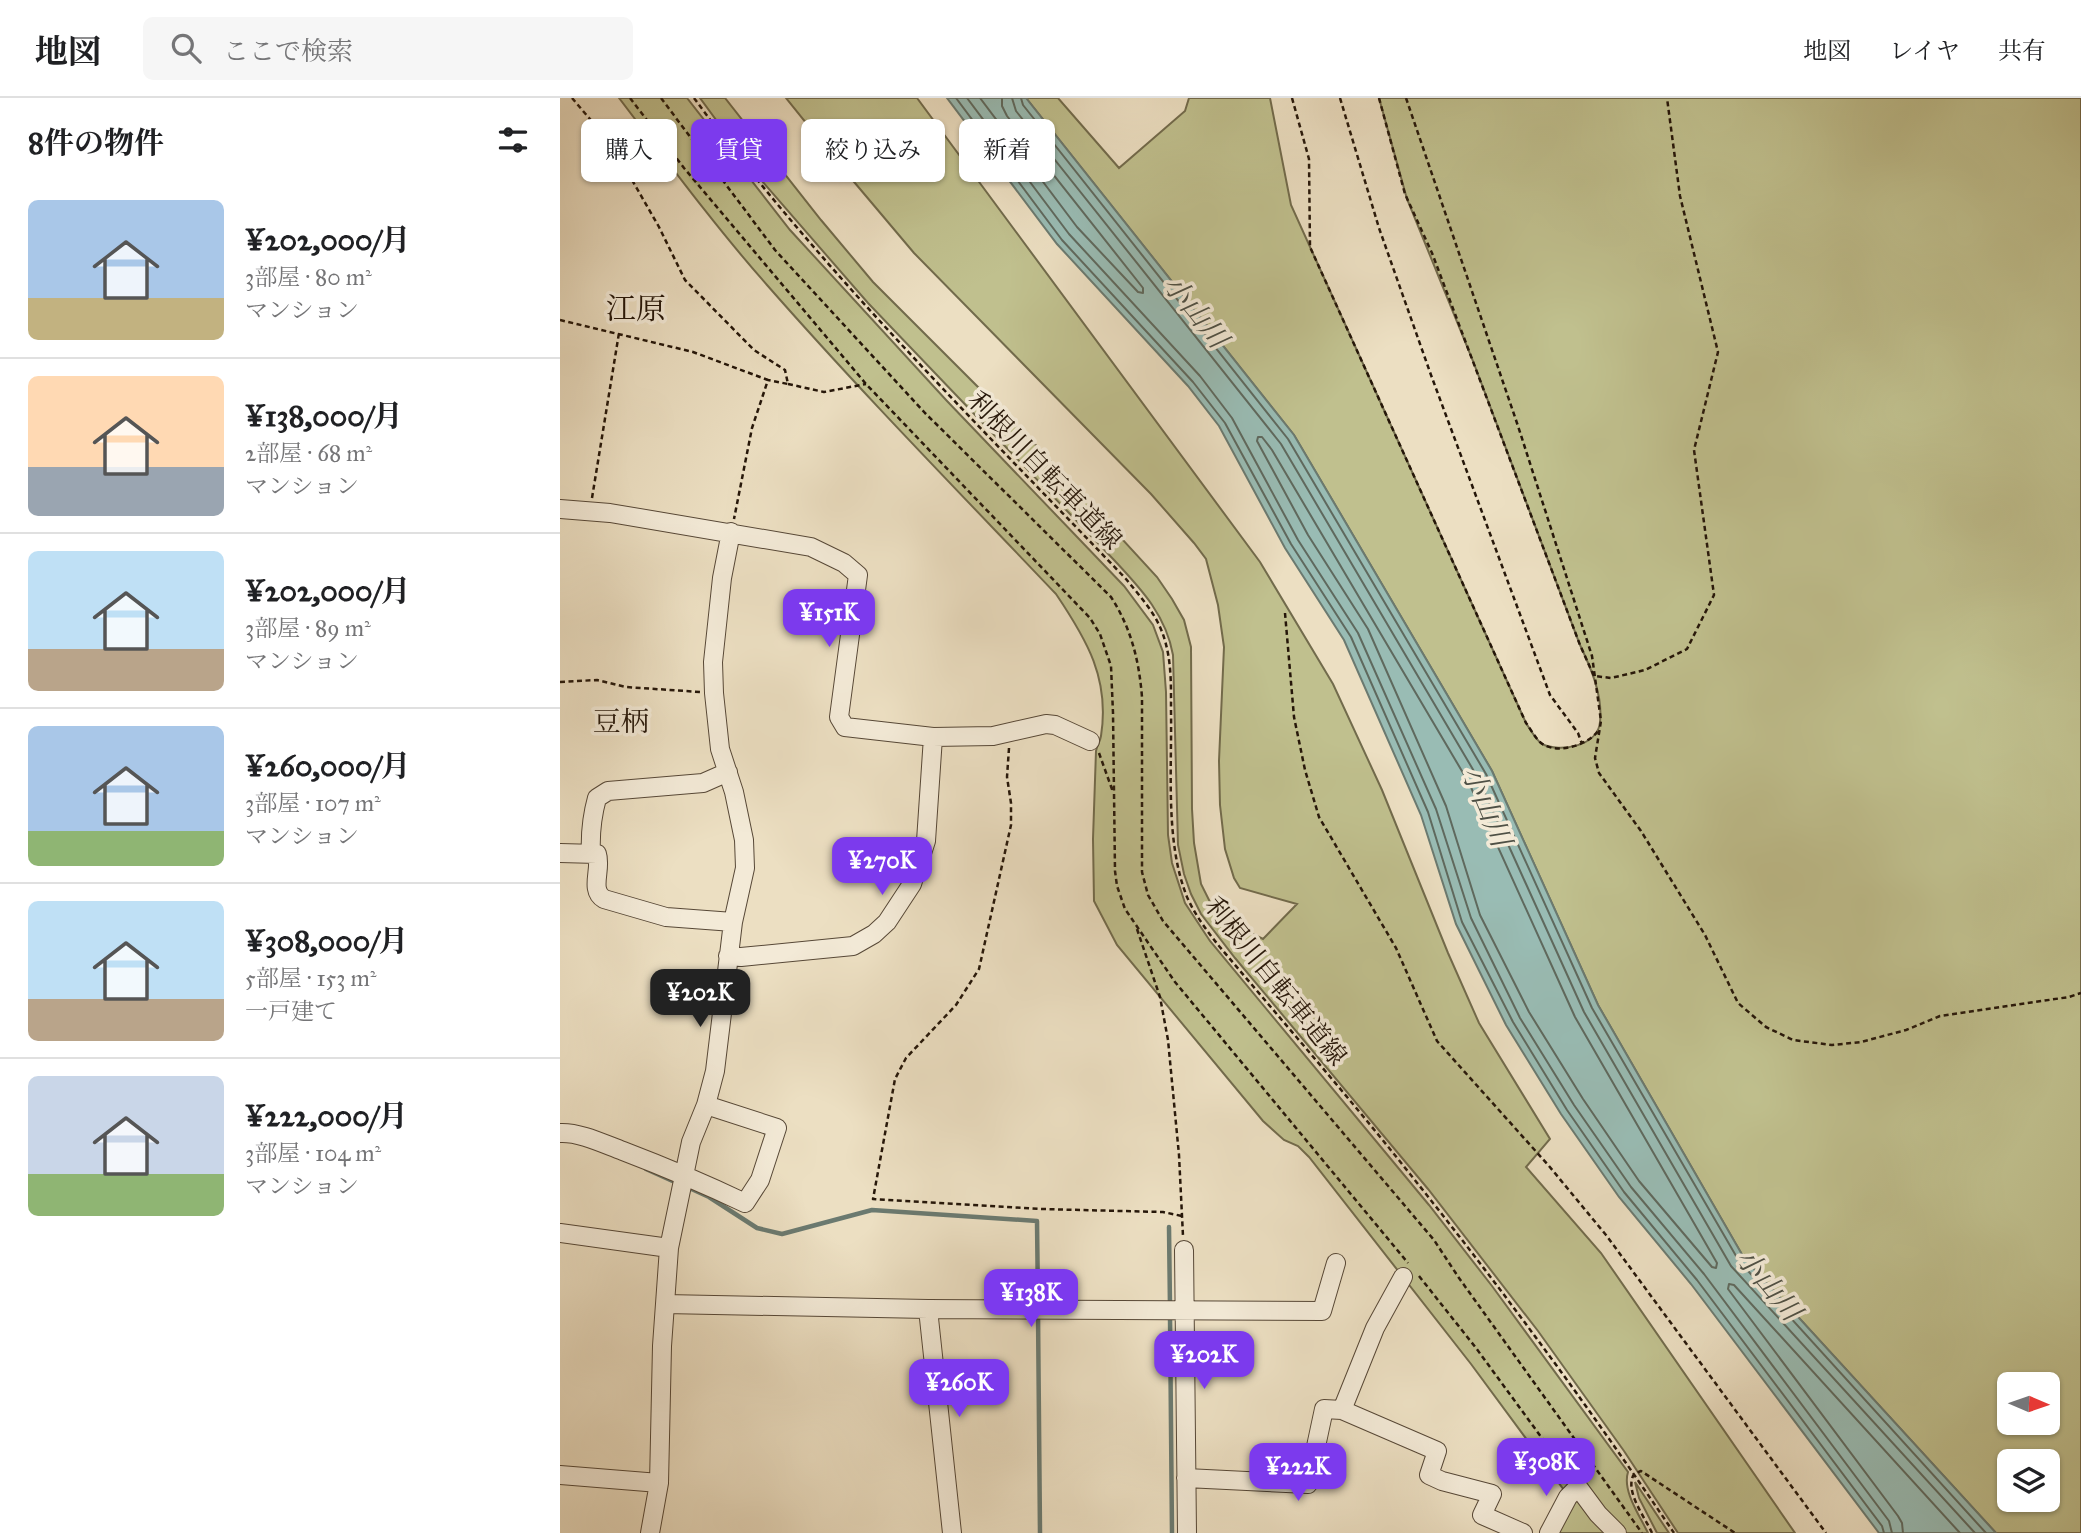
<!DOCTYPE html>
<html lang="ja">
<meta charset="utf-8">
<style>
:root{--surface:#fff;--page:#f6f6f6;--text:#202124;--muted:#757577;--line:#e0e0e0;--accent:#7c3aed}
body{margin:0;font-family:"IM FELL Great Primer","Noto Serif JP",serif;background:var(--page);color:var(--text);height:100vh;display:flex;flex-direction:column;font-size:26px;white-space:nowrap}
*{box-sizing:border-box;margin:0}
p{font-size:23px;color:var(--muted)}
.icon{flex:none;width:38px;height:38px;fill:none;stroke:currentColor;stroke-width:2;stroke-linecap:round;stroke-linejoin:round}
.map{position:relative;flex:1;overflow:hidden}
.details{display:flex;flex-direction:column;background:var(--surface);width:560px}
.details>*{flex:none}
.guide{position:absolute;left:21px;top:21px;width:665px;height:63px;display:flex;gap:14px}
.needle{width:46px;rotate:92deg}
.tools{position:absolute;left:1437px;top:1274px;display:grid;gap:14px}
.tools a{display:grid;place-items:center;width:63px;height:63px;border-radius:10px;background:var(--surface);box-shadow:0 2px 5px #0004;font-size:35px}
.price{position:absolute;translate:-50% -60px;padding:0 16px;border-radius:14px;background:var(--accent);color:#fff;font-size:23px;line-height:46px;filter:drop-shadow(0 2px 4px #0008)}
.price::after{content:'';position:absolute;left:50%;top:42px;width:21px;height:16px;margin-left:-10px;background:inherit;clip-path:polygon(0 0,100% 0,50% 100%)}
.price.current{background:#222;color:#fff}
ul{padding:0;list-style:none}
li{display:flex;align-items:center;gap:21px;height:175px;padding:0 28px}
li+li{border-top:2px solid var(--line)}
li span{display:grid;place-items:center;flex:none;width:196px;height:140px;border-radius:10px;color:#555}
li>.icon{margin-inline-start:auto}
span .icon{width:84px;height:84px;fill:#fffc;stroke-width:1}
li b{font-size:30px}
h2{display:flex;justify-content:space-between;align-items:center;height:84px;padding:0 28px;font-size:30px}
.pill{padding:0 24px;border-radius:10px;background:var(--surface);box-shadow:0 2px 5px #0004;font-size:24px;line-height:63px}
.pill.current{background:var(--accent);color:#fff}
header{display:flex;align-items:center;gap:42px;box-sizing:border-box;height:98px;padding:0 35px;background:var(--surface);border-bottom:2px solid var(--line)}
header strong{font-size:33px}
nav{display:flex;gap:38px;margin-inline-start:auto;font-size:24px}
.search{width:490px;height:63px;background:var(--page);display:flex;align-items:center;gap:18px;box-sizing:border-box;padding:0 24px;border-radius:10px;color:var(--muted);font-size:26px}
main{display:flex;flex:1;min-height:0}
.map>svg:first-child{display:block}
.green{fill:#c0c08e;stroke:#726b4c;stroke-width:2;fill-rule:evenodd}
.water{fill:#99bcb4;stroke:#6b7a70;stroke-width:2}
.lines{fill:none;stroke-linecap:round;stroke-linejoin:round}
.shore{stroke:#5f695e;stroke-width:2}
.stream{stroke:#6b7a70;stroke-width:4.5}
.minor-casing{stroke:#574837;stroke-width:20}
.path{stroke:#251609;stroke-width:2.5;stroke-dasharray:5 3.5;stroke-linecap:butt}
.minor{stroke:#f3ead7;stroke-width:18}
.labels{text-anchor:middle;stroke-width:7;stroke-linejoin:round;paint-order:stroke}
.street-label{font-size:26px;fill:#251609;stroke:#f3ead7}
.water-label{font-size:28px;font-style:italic;fill:#4e5045;stroke:#f3ead7}
.neighbourhood-label{font-size:28px;fill:#251609;stroke:#f3ead7}
.quarter-label{font-size:30px;fill:#251609;stroke:#f3ead7}
</style>
<header>
<strong>地図</strong>
<div class="search"><svg class="icon" aria-label="search" viewBox="0 0 24 24"><circle cx="10" cy="10" r="6"/><path d="M15 15l6 6"/></svg>ここで検索</div>
<nav><a>地図</a><a>レイヤ</a><a>共有</a></nav>
</header>
<main>
<section class="details">
<h2>8件の物件<svg class="icon" aria-label="filters" viewBox="0 0 24 24"><path d="M4 7h16M4 17h16"/><circle cx="9" cy="7" r="2"/><circle cx="15" cy="17" r="2"/></svg></h2>
<ul>
<li><span style="background:linear-gradient(#a9c7e8 70%,#c2b280 0)"><svg class="icon" aria-label="home" viewBox="0 0 24 24"><path d="M3 11l9-7 9 7M6 9v11h12V9"/></svg></span><div><b>¥202,000/月</b><p>3部屋 · 80 m²</p><p>マンション</p></div></li>
<li><span style="background:linear-gradient(#ffd9b3 65%,#9aa5b1 0)"><svg class="icon" aria-label="home" viewBox="0 0 24 24"><path d="M3 11l9-7 9 7M6 9v11h12V9"/></svg></span><div><b>¥138,000/月</b><p>2部屋 · 68 m²</p><p>マンション</p></div></li>
<li><span style="background:linear-gradient(#bfe0f5 70%,#b9a48a 0)"><svg class="icon" aria-label="home" viewBox="0 0 24 24"><path d="M3 11l9-7 9 7M6 9v11h12V9"/></svg></span><div><b>¥202,000/月</b><p>3部屋 · 89 m²</p><p>マンション</p></div></li>
<li><span style="background:linear-gradient(#a9c7e8 75%,#8fb573 0)"><svg class="icon" aria-label="home" viewBox="0 0 24 24"><path d="M3 11l9-7 9 7M6 9v11h12V9"/></svg></span><div><b>¥260,000/月</b><p>3部屋 · 107 m²</p><p>マンション</p></div></li>
<li><span style="background:linear-gradient(#bfe0f5 70%,#b9a48a 0)"><svg class="icon" aria-label="home" viewBox="0 0 24 24"><path d="M3 11l9-7 9 7M6 9v11h12V9"/></svg></span><div><b>¥308,000/月</b><p>5部屋 · 153 m²</p><p>一戸建て</p></div></li>
<li><span style="background:linear-gradient(#c9d6e8 70%,#8fb573 0)"><svg class="icon" aria-label="home" viewBox="0 0 24 24"><path d="M3 11l9-7 9 7M6 9v11h12V9"/></svg></span><div><b>¥222,000/月</b><p>3部屋 · 104 m²</p><p>マンション</p></div></li>
</ul>
</section>
<div class="map">
<svg width="1521" height="1435" viewBox="0 0 1521 1435">
<rect width="100%" height="100%" fill="#ecdfc2"/>
<filter id="stains"><feTurbulence type="fractalNoise" baseFrequency=".00286" numOctaves="4"/><feColorMatrix values="0 0 0 0 .2 0 0 0 0 .09 0 0 0 0 .02 0 0 0 .5 -.17"/></filter>
<radialGradient id="worn" r=".72"><stop offset=".6" stop-color="#630" stop-opacity="0"/><stop offset="1" stop-color="#630" stop-opacity=".3"/></radialGradient>
<path class="green" d="M59,0H127L230,132L387,303L564,488L593,527L603,554L606,594L608,737L612,765L625,805L650,843L869,1107L932,1188L1068,1374C1062,1393 1080,1418 1088,1435H1063L1018,1382L1012,1381L1004,1392L911,1266L749,1059L738,1048L724,1042L703,1023L557,847L534,803L533,741L536,653C537,647 540,644 541,638C550,581 527,542 496,496C399,394 300,293 207,187C154,127 107,63 59,0Z
M140,0H165L261,122L313,184L472,343L597,479L612,501L624,522L631,549L632,711L634,745L641,786L657,818L703,841L737,806L680,790L674,780L665,751L660,707L659,663L664,549L658,507L646,461L634,445L591,396L354,155L284,72L226,0H357L700,464L773,586L822,692L888,855L919,925L990,1041L966,1069L1041,1155L1235,1435H1118L1064,1353L978,1233L868,1091L675,860L641,816L631,796L624,776L618,747L613,557C606,517 581,491 555,463L308,205L195,75Z
M466,0H498L559,70L625,13L629,0H710L731,107L966,625C970,631 976,642 982,646C1000,655 1038,648 1040,624C1043,598 1031,570 1020,547L913,263L847,101L819,0H1521V1435H1436L1184,1160L1038,907L932,673L734,337ZM1449,1286H1488V1325H1449ZM1449,1363H1488V1402H1449Z
M1075,1384L1109,1435H1097L1079,1400Z
M1016,1399L1050,1435H993Z"/>
<path class="water" d="M387,0H466L734,337L932,673L1038,907L1184,1160L1436,1435H1319L1131,1186L1059,1099L1001,1016L946,927L896,826L861,717L784,542L725,450L659,328L628,288L497,146Z"/>
<g class="lines">
<path class="shore" d="M396,0L502,142L633,284L665,325L731,446L791,539L868,714L902,824L953,924L1007,1012L1064,1094L1137,1182L1322,1428L1324,1435
M407,0L509,136L640,278L672,320L738,442L798,535L876,711L911,820L960,920L1014,1007L1071,1089L1144,1176L1329,1423L1332,1435
M420,0L517,129L578,194L583,195V190L447,18L442,8V0
M452,0L456,13L721,346L918,680L1024,914L1171,1168L1415,1435
M461,0L463,7L728,341L926,676L1032,910L1179,1163L1426,1435
M698,339H702L712,352L909,685L1015,919L1157,1165L1156,1170L1152,1169L1079,1083L1023,1001L969,914L920,817L886,708L808,531L748,437L697,343Z
M1343,1435L1342,1425L1338,1418L1168,1191L1169,1186L1174,1187L1400,1435"/>
<path class="stream" d="M86,1071L117,1085
M125,1088L149,1099L197,1130L222,1136L312,1112L477,1123L478,1205
M609,1129L610,1209
M478,1214L480,1435
M610,1218L612,1435"/>
<defs>
<path id="minor" d="M0,411L50,415L251,449L284,465L298,477L279,619L285,629L373,639L433,638L486,626L495,627L530,643
M0,755L37,756C42,771 29,792 44,801L106,819L173,824
M31,755C30,735 32,718 37,700L48,693L143,685L168,674
M168,858L181,859L293,848L314,836L327,824L352,786L366,743L373,639
M0,1035C20,1034 44,1046 63,1053C105,1069 145,1086 185,1105L200,1082L217,1030L146,1007
M0,1135L109,1150
M624,1152L627,1435
M105,1206L368,1211L762,1213L776,1165
M368,1211L392,1435
M782,1312L815,1230L843,1179
M0,1377L99,1385
M626,1380L748,1386L764,1311L782,1312L877,1353L869,1377L882,1383L932,1396L922,1417L963,1435
M90,1435L99,1385L102,1248L109,1150L131,1044L146,1007L155,973L173,824L185,770L184,742L174,694L160,651L154,595L153,564L162,480L171,434
M989,1435L1008,1399L1018,1389L1038,1416L1057,1435"/>
</defs>
<use href="#minor" class="minor-casing"/>
<path class="path" d="M12,0L52,47L99,129L125,182L194,252L225,272L228,286L208,282
M70,0L124,70L306,286L530,520L540,536L551,568L553,615L555,773L557,788L565,811L615,884L848,1165
M101,0L215,152L365,315L551,499C571,530 579,562 582,599V774L588,797L603,823L874,1142L899,1180L1082,1435
M134,0C262,174 417,325 566,481C578,496 592,511 600,529C612,556 611,585 611,613C612,672 605,744 627,799C635,817 647,833 659,848C723,924 788,998 850,1076C943,1192 1031,1312 1114,1435
M732,0L749,61L750,149L966,625C970,630 974,638 979,643C993,658 1027,648 1038,633
M780,0L819,130L871,277L990,597L1018,635L1022,646
M819,0L845,96L872,155L1020,547L1034,578L1051,580L1085,572L1127,551L1154,497L1134,352L1158,254L1120,98L1107,0
M846,0L958,328L1032,558L1041,623L1035,660L1039,675L1081,733L1145,837L1178,905L1206,929L1233,942L1272,947L1301,944L1346,932L1380,918L1509,899L1521,895
M0,222L133,254L208,282L192,330L174,421
M228,286L264,294L306,286
M32,400L59,235
M725,515L734,619L745,672L759,719L836,850L877,943L989,1068L1046,1137L1266,1435
M0,584L37,582L66,589L140,594
M449,650L447,679L451,705V727L419,871L396,907L346,960L335,981L313,1101L481,1111L603,1114L622,1118
M539,655L553,694
M577,831L600,899L608,942L619,1057L623,1138
M859,1178L916,1250L1009,1377
M1092,1435C1085,1419 1064,1393 1074,1376L1081,1373L1175,1435"/>
<use href="#minor" class="minor"/>
</g>
<g class="labels">
<g class="street-label">
<text transform="translate(485 372) rotate(46)" y="9">利根川自転車道線</text>
<text transform="translate(716 883) rotate(51)" y="9">利根川自転車道線</text>
</g>
<g class="water-label">
<text transform="translate(636 213) rotate(51)" y="10">小山川</text>
<text transform="translate(927 708) rotate(67)" y="10">小山川</text>
<text transform="translate(1209 1186) rotate(50)" y="10">小山川</text>
</g>
<g class="neighbourhood-label">
<text x="61" y="633">豆柄</text>
</g>
<g class="quarter-label">
<text x="76" y="221">江原</text>
</g>
</g>
<rect width="100%" height="100%" filter="url(#stains)"/>
<rect width="100%" height="100%" fill="url(#worn)"/>
</svg>
<div class="tools">
<a><svg class="needle" viewBox="-14 -14 28 28"><path d="M0-13l5 13h-10z" fill="#e53935"/><path d="M0 13l5-13h-10z" fill="#757577"/></svg></a>
<a><svg class="icon" aria-label="layers" viewBox="0 0 24 24"><path d="M12 4l9 5-9 5-9-5zM3 14l9 5 9-5"/></svg></a>
</div>
<b class="price" style="left:269px;top:551px">¥151K</b>
<b class="price" style="left:322px;top:799px">¥270K</b>
<b class="price current" style="left:140px;top:931px">¥202K</b>
<b class="price" style="left:471px;top:1231px">¥138K</b>
<b class="price" style="left:644px;top:1293px">¥202K</b>
<b class="price" style="left:399px;top:1321px">¥260K</b>
<b class="price" style="left:986px;top:1400px">¥308K</b>
<b class="price" style="left:738px;top:1405px">¥222K</b>
<div class="guide">
<a class="pill">購入</a>
<a class="pill current">賃貸</a>
<a class="pill">絞り込み</a>
<a class="pill">新着</a>
</div>
</div>
</main>
